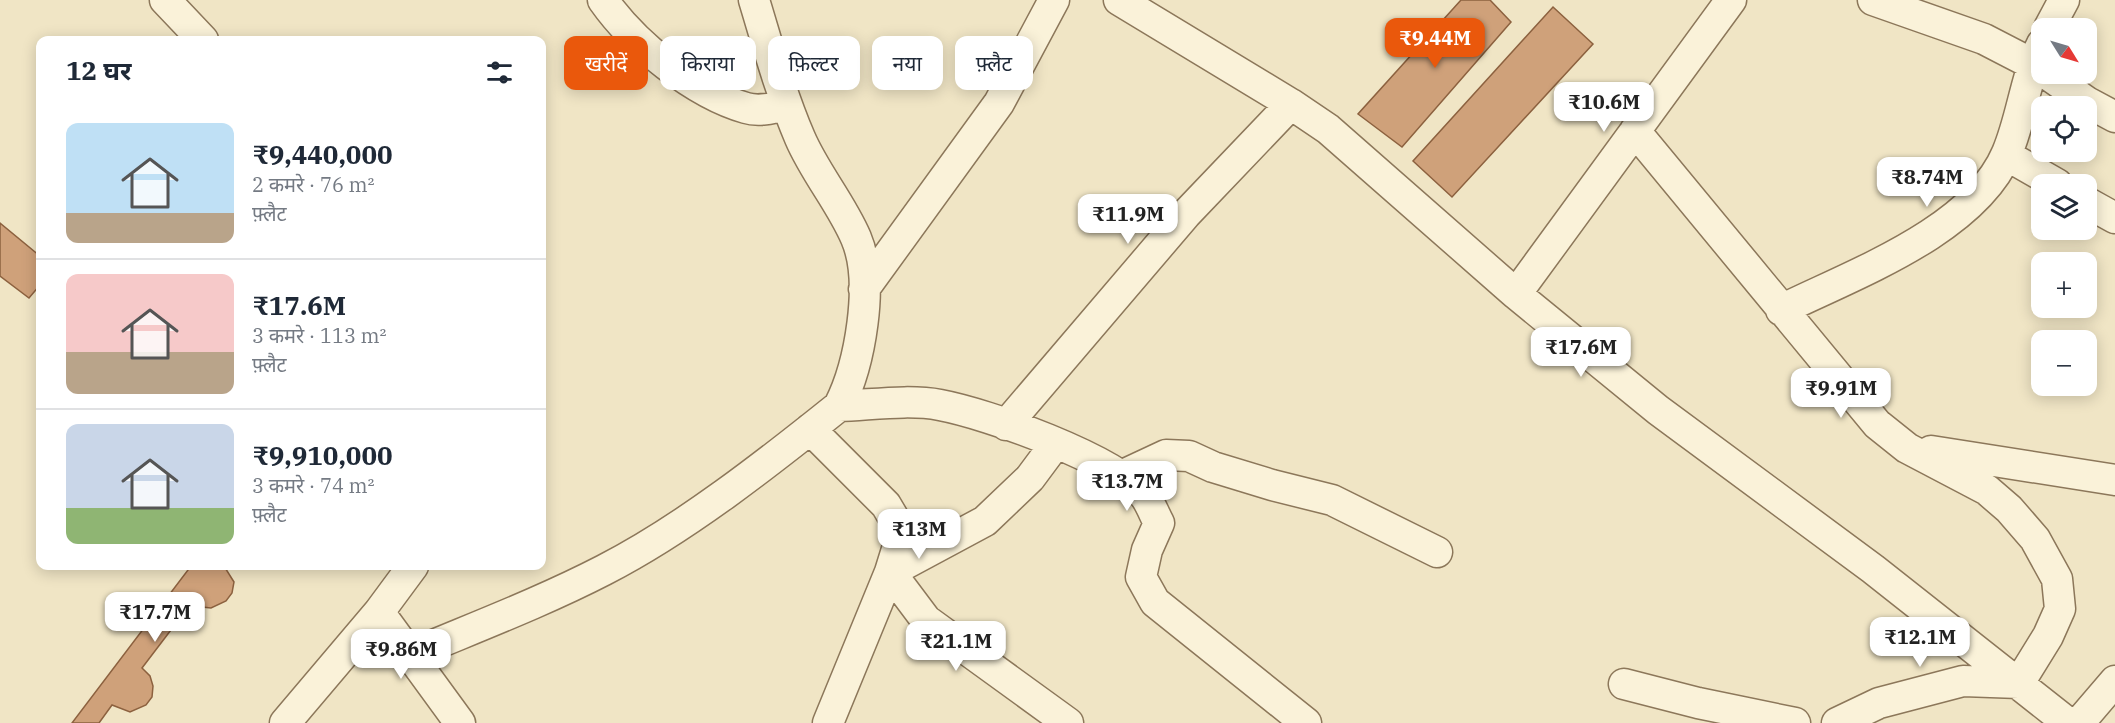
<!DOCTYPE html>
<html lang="hi">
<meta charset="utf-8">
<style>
:root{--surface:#fff;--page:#f6f6f7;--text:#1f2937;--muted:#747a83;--line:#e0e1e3;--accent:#ea580c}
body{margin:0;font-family:"IBM Plex Serif","Noto Sans Devanagari",serif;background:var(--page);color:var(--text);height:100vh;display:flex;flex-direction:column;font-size:22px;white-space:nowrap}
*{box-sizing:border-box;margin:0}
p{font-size:20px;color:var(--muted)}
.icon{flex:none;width:33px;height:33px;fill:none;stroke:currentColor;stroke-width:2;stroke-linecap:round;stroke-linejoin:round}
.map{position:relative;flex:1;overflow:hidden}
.drawer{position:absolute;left:36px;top:36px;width:510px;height:534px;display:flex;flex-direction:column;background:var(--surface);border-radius:12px;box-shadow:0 3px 15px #0003}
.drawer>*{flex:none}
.guide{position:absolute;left:564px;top:36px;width:570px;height:54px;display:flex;gap:12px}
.needle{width:39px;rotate:127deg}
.controls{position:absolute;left:2031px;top:18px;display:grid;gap:12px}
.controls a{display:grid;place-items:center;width:66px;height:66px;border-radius:12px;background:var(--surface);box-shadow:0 3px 15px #0003;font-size:30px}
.price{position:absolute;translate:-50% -51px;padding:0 14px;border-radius:12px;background:#fff;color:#222;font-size:20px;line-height:39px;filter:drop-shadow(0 2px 3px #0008)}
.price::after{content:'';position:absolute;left:50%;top:36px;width:18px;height:14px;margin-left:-9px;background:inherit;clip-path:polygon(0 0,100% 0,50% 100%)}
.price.current{background:var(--accent);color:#fff}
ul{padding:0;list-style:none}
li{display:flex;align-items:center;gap:18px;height:150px;padding:0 30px}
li+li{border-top:2px solid var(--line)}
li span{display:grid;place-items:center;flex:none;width:168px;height:120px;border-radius:12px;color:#555}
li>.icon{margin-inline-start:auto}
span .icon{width:72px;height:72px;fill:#fffc;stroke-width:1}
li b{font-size:26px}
h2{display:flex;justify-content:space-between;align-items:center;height:72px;padding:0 30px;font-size:26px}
.tag{padding:0 21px;border-radius:12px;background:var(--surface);box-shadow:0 3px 15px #0003;font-size:21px;line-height:54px}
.tag.current{background:var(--accent);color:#fff}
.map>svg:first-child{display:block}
.building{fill:#cfa17a;stroke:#8c613f;stroke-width:1.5}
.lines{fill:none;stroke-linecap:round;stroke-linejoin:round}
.minor-casing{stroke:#8c775a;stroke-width:33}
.minor{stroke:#faf2d9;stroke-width:30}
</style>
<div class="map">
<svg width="2115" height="723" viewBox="0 0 2115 723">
<rect width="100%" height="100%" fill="#f0e5c5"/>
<path class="building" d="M1461,0H1490L1511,22L1402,147L1358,114Z
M1553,7L1593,44L1452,197L1413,161Z
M0,223L40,256V285L29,298L0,276Z
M191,566H224L234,582L232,593L226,601L211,608L202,607L193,601L142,668L150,676L153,686L152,697L146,705L130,712L112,705L99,723H72Z"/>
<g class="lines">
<defs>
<path id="minor" d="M165,0L203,40
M603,0C634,44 694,93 746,108C759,112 774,108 787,105
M1119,0L1291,104L1328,129L1516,294L1658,410L1873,569L2068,723
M1873,0L1984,39L2042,69
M2049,28L2064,0
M2047,74L2087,102L2115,117
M1635,131L1877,424L1907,448L1987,490L2009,509L2035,539L2057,579L2060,609L2048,636L2019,683L1963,681L1879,703L1837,723
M2006,155L2057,184
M2086,202L2115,218
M864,289L999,103L1054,0
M1516,294L1731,0
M1781,310C1854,274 1974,231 2007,153C2022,118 2025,78 2042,44
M839,406C871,405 908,399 940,405C988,414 1112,458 1144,495C1150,502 1154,514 1159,523L1147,550L1141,577L1155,602L1306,723
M1006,425L1186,214L1291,104
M810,429L886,505L896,522L899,543L890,572L828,723
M1056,443L1030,478L985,521L890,572L926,620L1068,723
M1931,451L2115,480
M1121,476L1166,455L1189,456L1213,467L1272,485L1332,500L1437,552
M379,612L460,723
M412,654C476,627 542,602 604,570C684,529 768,463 839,406C860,365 875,282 856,238C841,203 815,173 800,138C781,94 768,46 754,0
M1624,684L1698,703L1795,723
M285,723L379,612L413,566
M2079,723L2115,681"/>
</defs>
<use href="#minor" class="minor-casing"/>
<use href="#minor" class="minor"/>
</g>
</svg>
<div class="controls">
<a><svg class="needle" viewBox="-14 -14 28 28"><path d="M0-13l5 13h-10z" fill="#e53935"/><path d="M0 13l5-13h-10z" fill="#747a83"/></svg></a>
<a><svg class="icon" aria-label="locate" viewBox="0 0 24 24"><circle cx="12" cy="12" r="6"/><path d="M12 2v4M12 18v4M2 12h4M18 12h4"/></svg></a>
<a><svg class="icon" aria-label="layers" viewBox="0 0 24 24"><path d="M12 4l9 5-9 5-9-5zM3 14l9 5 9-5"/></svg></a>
<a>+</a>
<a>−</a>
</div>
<b class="price current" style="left:1435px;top:69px">₹9.44M</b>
<b class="price" style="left:1604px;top:133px">₹10.6M</b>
<b class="price" style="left:1927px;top:208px">₹8.74M</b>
<b class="price" style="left:1128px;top:245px">₹11.9M</b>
<b class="price" style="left:1581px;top:378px">₹17.6M</b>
<b class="price" style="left:1841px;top:419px">₹9.91M</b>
<b class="price" style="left:1127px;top:512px">₹13.7M</b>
<b class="price" style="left:919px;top:560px">₹13M</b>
<b class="price" style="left:155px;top:643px">₹17.7M</b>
<b class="price" style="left:1920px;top:668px">₹12.1M</b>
<b class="price" style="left:956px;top:672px">₹21.1M</b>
<b class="price" style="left:401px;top:680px">₹9.86M</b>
<div class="guide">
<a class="tag current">खरीदें</a>
<a class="tag">किराया</a>
<a class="tag">फ़िल्टर</a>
<a class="tag">नया</a>
<a class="tag">फ़्लैट</a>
</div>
<section class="drawer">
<h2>12 घर<svg class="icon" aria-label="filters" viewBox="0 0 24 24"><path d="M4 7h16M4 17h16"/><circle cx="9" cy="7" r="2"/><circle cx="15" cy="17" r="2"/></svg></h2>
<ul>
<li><span style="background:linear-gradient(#bfe0f5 75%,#b9a48a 0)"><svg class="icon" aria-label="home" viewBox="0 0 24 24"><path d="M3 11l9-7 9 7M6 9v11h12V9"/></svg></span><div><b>₹9,440,000</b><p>2 कमरे · 76 m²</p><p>फ़्लैट</p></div></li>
<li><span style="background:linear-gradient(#f6c9c9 65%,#b9a48a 0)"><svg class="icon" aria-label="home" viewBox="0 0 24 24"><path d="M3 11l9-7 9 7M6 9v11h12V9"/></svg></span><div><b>₹17.6M</b><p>3 कमरे · 113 m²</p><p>फ़्लैट</p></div></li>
<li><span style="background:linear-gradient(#c9d6e8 70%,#8fb573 0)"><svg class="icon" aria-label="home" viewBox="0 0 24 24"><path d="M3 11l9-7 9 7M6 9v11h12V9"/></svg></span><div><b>₹9,910,000</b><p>3 कमरे · 74 m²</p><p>फ़्लैट</p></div></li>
</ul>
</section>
</div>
